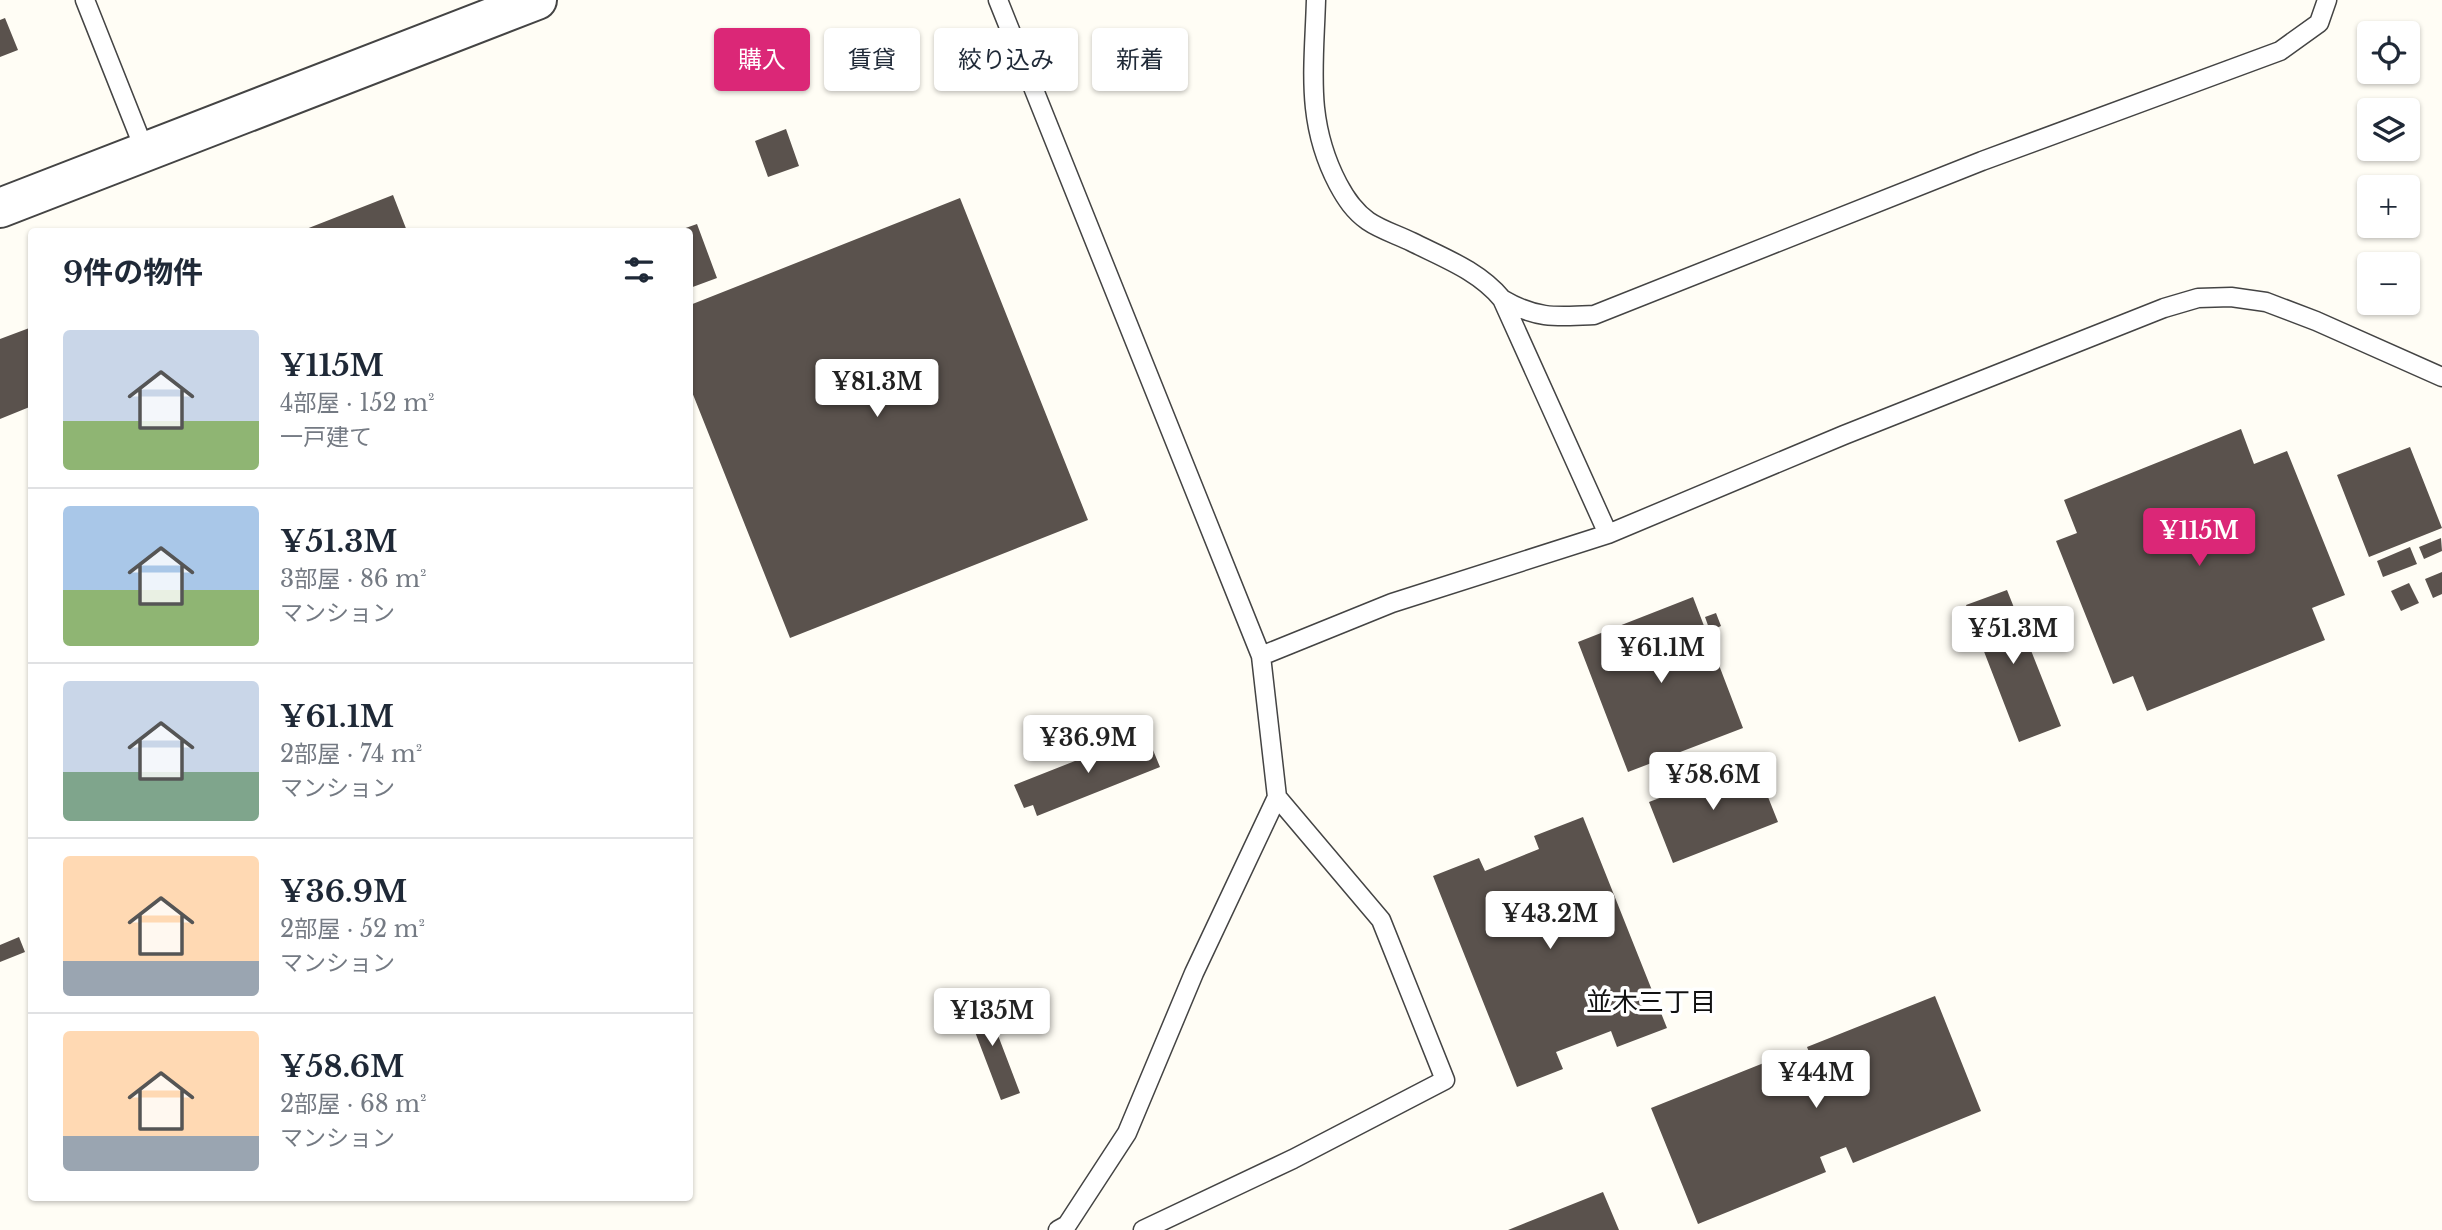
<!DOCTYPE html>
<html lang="ja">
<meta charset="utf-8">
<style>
:root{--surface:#fff;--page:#f6f6f7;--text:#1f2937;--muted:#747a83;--line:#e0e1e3;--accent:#db2777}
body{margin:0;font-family:"Libre Baskerville","Noto Sans JP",serif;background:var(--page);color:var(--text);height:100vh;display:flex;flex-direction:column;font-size:26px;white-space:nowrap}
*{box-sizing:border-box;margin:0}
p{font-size:23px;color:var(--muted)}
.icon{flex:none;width:38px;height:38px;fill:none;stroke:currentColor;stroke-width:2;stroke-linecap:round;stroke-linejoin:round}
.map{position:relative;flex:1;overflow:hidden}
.side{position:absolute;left:28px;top:228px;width:665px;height:973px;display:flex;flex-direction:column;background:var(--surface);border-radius:7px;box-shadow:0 2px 5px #0004}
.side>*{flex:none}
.guide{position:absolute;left:714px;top:28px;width:665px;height:63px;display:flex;gap:14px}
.buttons{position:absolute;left:2357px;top:21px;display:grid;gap:14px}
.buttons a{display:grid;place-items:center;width:63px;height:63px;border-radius:7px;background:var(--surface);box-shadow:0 2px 5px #0004;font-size:35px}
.price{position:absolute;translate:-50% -60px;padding:0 16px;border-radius:7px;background:#fff;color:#222;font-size:23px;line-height:46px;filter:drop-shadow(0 2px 4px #0008)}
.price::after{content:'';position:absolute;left:50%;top:42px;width:21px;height:16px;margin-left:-10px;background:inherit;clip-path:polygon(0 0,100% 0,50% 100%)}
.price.current{background:var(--accent);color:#fff}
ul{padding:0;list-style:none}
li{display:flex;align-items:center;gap:21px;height:175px;padding:0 35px}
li+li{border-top:2px solid var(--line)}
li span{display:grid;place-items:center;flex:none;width:196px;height:140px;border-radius:7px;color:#555}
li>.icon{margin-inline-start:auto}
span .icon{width:84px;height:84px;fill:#fffc;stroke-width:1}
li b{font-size:30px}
h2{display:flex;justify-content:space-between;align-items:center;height:84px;padding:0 35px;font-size:30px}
.chip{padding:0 24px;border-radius:7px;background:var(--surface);box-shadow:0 2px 5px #0004;font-size:24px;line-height:63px}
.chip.current{background:var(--accent);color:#fff}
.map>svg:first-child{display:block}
.building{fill:#5a524d}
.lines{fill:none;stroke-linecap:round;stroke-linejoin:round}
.service-casing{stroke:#444;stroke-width:21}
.tertiary-casing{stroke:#444;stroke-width:42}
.service{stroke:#fff;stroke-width:18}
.tertiary{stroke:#fff;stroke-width:38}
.labels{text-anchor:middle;stroke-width:7;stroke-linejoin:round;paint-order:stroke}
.neighbourhood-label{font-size:26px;fill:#111;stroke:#fff}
</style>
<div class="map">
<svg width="2442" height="1230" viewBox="0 0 2442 1230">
<rect width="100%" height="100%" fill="#fffdf5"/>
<path class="building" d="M5,18L18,50L0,57V20Z
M786,129L799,166L768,177L755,141Z
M393,195L407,231H301Z
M960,198L1088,520L790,638L690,387V305Z
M697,224L717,278L690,288V231H677Z
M32,327V406L0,419V339Z
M2241,429L2254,464L2287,451L2345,595L2312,608L2325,640L2147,711L2133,676L2113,684L2056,541L2077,533L2064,500Z
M2410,447L2442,528L2369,557L2337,475Z
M2441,538L2442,551L2424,559L2419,547Z
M2410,547L2417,564L2383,577L2377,561Z
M2442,572V594L2433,598L2425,579Z
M2409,583L2419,603L2401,611L2391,591Z
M2007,590L2061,726L2019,742L1966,605Z
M1693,597L1743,728L1628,772L1578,642Z
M1716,613L1721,626L1710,631L1705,617Z
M1146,733L1160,767L1037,816L1033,805L1024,808L1014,785Z
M1754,762L1778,822L1673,863L1649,802Z
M1583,817L1667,1028L1617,1047L1611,1031L1556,1052L1563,1069L1517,1087L1433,876L1479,858L1485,871L1539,849L1534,836Z
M19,937L25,952L0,962V945Z
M983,996L1020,1093L1001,1100L964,1003Z
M1935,996L1981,1111L1853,1163L1846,1147L1820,1157L1826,1172L1698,1224L1651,1108L1781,1056L1785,1067L1811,1057L1807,1047Z
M1603,1192L1619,1230H1508Z"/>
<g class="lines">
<defs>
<path id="service" d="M85,0L145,151
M998,0L1261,656L1277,797L1194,973L1127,1133L1067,1225L1058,1230
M1316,0C1314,68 1305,121 1338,184C1346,199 1354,211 1368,221C1381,230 1398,235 1412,242C1444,258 1479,271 1502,299L1608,534
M1502,299C1536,319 1556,317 1594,315L1982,161L2280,51L2319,23L2327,0
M1261,656L1392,603L1608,534L1844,435L2164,308L2198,298L2231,297L2266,302L2316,321L2442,377
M1143,1230L1293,1159L1445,1080L1381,920L1277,797"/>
<path id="tertiary" d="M0,208L537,0"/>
</defs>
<use href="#service" class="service-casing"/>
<use href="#tertiary" class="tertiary-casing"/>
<use href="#service" class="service"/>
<use href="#tertiary" class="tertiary"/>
</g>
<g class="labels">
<g class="neighbourhood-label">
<text x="1651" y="1011">並木三丁目</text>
</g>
</g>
</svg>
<div class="buttons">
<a><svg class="icon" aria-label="locate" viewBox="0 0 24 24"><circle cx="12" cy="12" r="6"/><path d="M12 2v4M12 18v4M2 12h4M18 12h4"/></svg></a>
<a><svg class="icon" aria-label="layers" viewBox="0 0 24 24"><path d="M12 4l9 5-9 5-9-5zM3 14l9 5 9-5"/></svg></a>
<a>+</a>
<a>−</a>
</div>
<b class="price" style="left:877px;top:419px">¥81.3M</b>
<b class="price current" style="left:2199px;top:568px">¥115M</b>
<b class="price" style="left:2013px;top:666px">¥51.3M</b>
<b class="price" style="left:1661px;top:685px">¥61.1M</b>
<b class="price" style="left:1088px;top:775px">¥36.9M</b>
<b class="price" style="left:1713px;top:812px">¥58.6M</b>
<b class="price" style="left:1550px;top:951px">¥43.2M</b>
<b class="price" style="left:992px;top:1048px">¥135M</b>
<b class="price" style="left:1816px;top:1110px">¥44M</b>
<div class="guide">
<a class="chip current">購入</a>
<a class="chip">賃貸</a>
<a class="chip">絞り込み</a>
<a class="chip">新着</a>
</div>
<section class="side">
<h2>9件の物件<svg class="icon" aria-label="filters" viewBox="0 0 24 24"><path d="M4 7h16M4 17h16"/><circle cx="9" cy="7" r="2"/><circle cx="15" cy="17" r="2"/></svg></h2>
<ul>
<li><span style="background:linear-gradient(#c9d6e8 65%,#8fb573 0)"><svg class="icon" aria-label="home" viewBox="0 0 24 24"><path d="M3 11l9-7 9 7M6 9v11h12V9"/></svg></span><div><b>¥115M</b><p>4部屋 · 152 m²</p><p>一戸建て</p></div></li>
<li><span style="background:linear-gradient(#a9c7e8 60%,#8fb573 0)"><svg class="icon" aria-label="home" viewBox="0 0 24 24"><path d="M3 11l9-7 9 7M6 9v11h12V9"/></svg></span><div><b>¥51.3M</b><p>3部屋 · 86 m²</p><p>マンション</p></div></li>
<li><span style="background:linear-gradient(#c9d6e8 65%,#7fa58c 0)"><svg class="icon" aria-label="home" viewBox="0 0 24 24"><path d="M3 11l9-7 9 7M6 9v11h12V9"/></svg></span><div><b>¥61.1M</b><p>2部屋 · 74 m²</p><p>マンション</p></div></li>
<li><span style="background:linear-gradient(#ffd9b3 75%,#9aa5b1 0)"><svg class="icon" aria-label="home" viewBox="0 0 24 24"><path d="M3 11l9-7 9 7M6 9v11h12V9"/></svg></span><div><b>¥36.9M</b><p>2部屋 · 52 m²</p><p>マンション</p></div></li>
<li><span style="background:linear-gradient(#ffd9b3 75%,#9aa5b1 0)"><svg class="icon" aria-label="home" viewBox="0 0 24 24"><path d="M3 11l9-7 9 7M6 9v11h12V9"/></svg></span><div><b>¥58.6M</b><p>2部屋 · 68 m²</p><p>マンション</p></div></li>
</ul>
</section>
</div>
